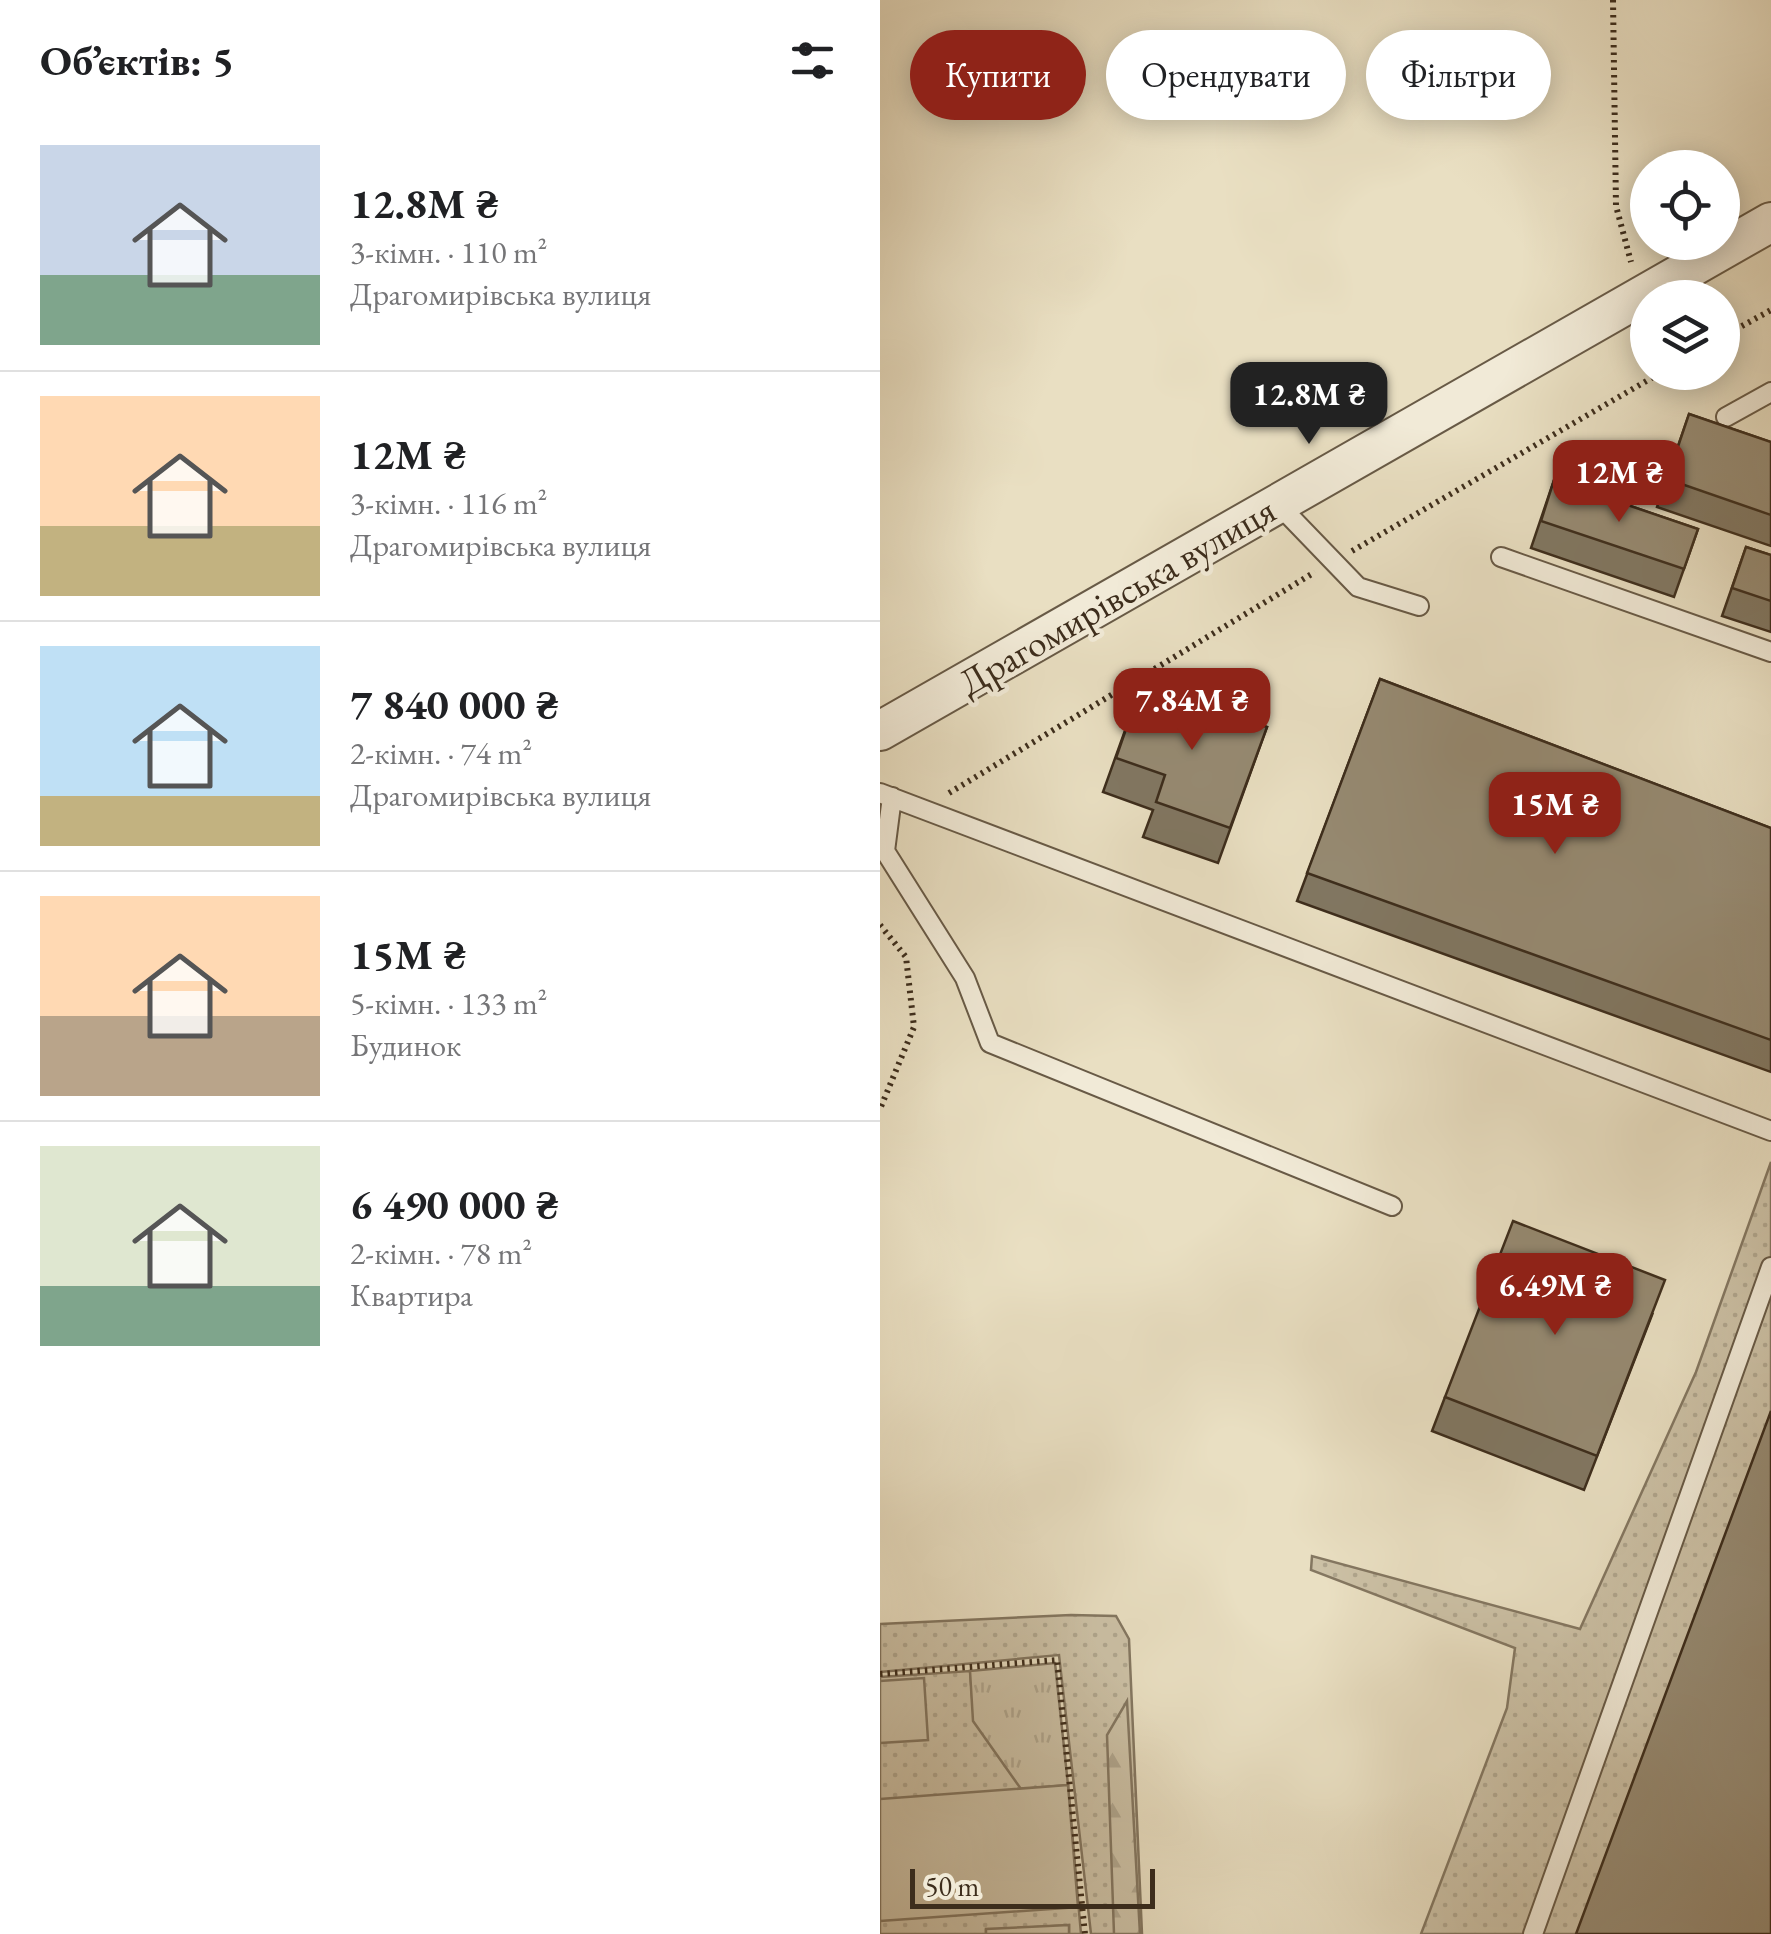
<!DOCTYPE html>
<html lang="uk">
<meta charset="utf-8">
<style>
:root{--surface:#fff;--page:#f2f2f2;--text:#202124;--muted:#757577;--line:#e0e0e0;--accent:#8f2418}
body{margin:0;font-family:"EB Garamond",serif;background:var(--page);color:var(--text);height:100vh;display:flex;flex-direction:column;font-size:38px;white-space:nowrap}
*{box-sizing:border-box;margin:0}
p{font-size:32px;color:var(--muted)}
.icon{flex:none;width:55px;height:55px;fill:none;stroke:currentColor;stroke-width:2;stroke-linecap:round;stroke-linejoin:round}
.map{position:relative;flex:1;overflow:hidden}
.panel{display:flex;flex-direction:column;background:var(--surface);width:880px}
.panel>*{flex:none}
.hud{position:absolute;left:30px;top:30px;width:710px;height:90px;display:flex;gap:20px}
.buttons{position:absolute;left:750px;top:150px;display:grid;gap:20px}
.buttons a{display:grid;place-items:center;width:110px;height:110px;border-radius:50%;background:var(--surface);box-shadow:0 5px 25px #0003;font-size:50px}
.scale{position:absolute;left:30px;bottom:25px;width:245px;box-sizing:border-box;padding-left:10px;border:5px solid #3d2d1c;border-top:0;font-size:28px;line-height:35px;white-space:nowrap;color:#3d2d1c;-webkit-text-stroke:8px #f1ead7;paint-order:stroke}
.price{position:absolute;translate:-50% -85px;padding:0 22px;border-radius:20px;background:var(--accent);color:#fff;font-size:32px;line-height:65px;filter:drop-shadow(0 2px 5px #0008)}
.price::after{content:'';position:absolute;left:50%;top:60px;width:30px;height:22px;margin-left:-15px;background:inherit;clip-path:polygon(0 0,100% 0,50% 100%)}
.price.on{background:#222;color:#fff}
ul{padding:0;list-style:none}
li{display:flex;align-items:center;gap:30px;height:250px;padding:0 40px}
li+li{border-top:2px solid var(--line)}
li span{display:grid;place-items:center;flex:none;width:280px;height:200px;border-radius:0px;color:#555}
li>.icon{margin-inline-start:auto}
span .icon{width:120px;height:120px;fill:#fffc;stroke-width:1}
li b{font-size:42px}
h2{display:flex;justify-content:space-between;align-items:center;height:120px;padding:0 40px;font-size:42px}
.pill{padding:0 35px;border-radius:45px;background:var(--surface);box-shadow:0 5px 25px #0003;font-size:35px;line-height:90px}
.pill.on{background:var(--accent);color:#fff}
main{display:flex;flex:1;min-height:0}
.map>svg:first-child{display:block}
.grass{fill:url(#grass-dots);stroke:#847761;stroke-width:2.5}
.forest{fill:url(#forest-firs);stroke:#847761;stroke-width:2.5}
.park{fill:url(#park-tufts);stroke:#847761;stroke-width:2.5}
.pitch{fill:#ccc1a6;stroke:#847761;stroke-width:2.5}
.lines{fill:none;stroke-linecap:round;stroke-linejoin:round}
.lane-casing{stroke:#685a46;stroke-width:22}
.street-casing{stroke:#685a46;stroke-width:42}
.path{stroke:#3d2d1c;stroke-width:6;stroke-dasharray:2.5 5;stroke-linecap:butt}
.lane{stroke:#f1ead7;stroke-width:18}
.street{stroke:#f1ead7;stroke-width:38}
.wall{fill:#817762;stroke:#3d2d1c;stroke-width:2.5}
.building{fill:#968a72;stroke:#3d2d1c;stroke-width:2.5}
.labels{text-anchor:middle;stroke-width:9;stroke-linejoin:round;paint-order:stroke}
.street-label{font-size:38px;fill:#3d2d1c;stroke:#f1ead7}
</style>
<main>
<section class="panel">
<h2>Об’єктів: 5<svg class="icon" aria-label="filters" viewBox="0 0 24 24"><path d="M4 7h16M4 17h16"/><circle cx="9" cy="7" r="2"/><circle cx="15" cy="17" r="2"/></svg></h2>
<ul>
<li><span style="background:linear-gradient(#c9d6e8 65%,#7fa58c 0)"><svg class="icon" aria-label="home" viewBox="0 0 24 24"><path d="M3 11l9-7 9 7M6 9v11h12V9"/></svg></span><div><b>12.8M ₴</b><p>3-кімн. · 110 m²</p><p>Драгомирівська вулиця</p></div></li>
<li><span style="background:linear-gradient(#ffd9b3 65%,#c2b280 0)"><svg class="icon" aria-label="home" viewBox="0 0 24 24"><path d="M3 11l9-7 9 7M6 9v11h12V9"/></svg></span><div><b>12M ₴</b><p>3-кімн. · 116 m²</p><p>Драгомирівська вулиця</p></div></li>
<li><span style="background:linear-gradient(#bfe0f5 75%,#c2b280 0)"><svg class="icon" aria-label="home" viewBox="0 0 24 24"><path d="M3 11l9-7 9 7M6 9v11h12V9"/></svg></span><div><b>7 840 000 ₴</b><p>2-кімн. · 74 m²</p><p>Драгомирівська вулиця</p></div></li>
<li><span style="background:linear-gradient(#ffd9b3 60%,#b9a48a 0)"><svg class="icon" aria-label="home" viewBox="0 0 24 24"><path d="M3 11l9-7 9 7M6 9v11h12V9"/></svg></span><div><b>15M ₴</b><p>5-кімн. · 133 m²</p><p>Будинок</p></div></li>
<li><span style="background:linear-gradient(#dfe7d0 70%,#7fa58c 0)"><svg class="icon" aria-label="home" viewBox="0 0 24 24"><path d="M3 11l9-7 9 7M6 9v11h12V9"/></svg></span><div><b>6 490 000 ₴</b><p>2-кімн. · 78 m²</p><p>Квартира</p></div></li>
</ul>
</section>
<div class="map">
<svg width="891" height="1934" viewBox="0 0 891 1934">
<defs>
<pattern id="grass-dots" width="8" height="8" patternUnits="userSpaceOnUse" patternTransform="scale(2.5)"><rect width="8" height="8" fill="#ccc1a6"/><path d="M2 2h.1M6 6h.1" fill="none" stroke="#b0a68e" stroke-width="1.8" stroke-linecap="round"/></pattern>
<pattern id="forest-firs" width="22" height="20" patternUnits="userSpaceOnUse" patternTransform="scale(2.5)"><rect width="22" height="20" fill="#ccc1a6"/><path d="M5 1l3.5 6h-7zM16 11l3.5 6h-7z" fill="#b0a68e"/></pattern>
<pattern id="park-tufts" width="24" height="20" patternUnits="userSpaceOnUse" patternTransform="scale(2.5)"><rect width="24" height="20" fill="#ccc1a6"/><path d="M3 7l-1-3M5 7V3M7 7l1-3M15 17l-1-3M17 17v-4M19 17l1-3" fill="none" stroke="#b0a68e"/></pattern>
</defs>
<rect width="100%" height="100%" fill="#e9dfc2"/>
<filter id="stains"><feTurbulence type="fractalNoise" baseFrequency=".002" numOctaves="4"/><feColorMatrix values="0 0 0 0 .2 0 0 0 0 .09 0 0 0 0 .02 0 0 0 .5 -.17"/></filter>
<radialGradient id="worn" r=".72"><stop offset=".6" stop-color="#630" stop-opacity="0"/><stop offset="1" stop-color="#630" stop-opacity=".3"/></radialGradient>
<path class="grass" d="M891,1162V1934H541L627,1708L635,1648L431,1570L432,1556L700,1629L816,1372Z
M191,1615L236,1616L249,1639L262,1934H211L179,1655L0,1672V1624Z
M90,1671L94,1721L141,1788L188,1785L201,1934H189V1925L106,1930V1934H0V1677Z"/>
<path class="forest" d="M247,1701L260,1934H234L227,1735Z"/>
<path class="park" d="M175,1663L188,1785L141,1789L93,1721L90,1671Z"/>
<path class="pitch" d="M44,1678L48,1740L0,1743V1681Z
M188,1785L198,1907L0,1921V1799Z
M189,1925V1934H106V1929Z"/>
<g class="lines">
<defs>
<path id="lane" d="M846,417L891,392
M398,504L478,587L539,606
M621,557L891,652
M0,793L891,1131
M12,797L5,851L85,978L110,1043L512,1206
M653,1934L891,1267"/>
<path id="street" d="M0,731L891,222"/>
</defs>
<use href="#lane" class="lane-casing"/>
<use href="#street" class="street-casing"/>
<path class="path" d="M733,0L736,206L751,262
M842,337L891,310
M472,551L782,372
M69,793L435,572
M0,925L26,957L34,1027L0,1109
M0,1674L177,1660L205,1934"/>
<use href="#lane" class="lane"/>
<use href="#street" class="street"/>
</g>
<path class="wall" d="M809,414L891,442V546L777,507Z
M674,480L818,529L794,597L651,548Z
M866,547L891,555V632L842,616Z
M500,679L891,828V1072L417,901Z
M262,683L387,727L338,863L263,837L273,810L223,792Z
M772,1315L704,1490L552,1431L565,1397Z"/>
<path class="building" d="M809,414L891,442V515L787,479Z
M674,480L818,529L804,569L661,521Z
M866,547L891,555V601L852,588Z
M500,679L891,828V1040L427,873Z
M262,683L387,727L350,828L276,802L285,775L236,758Z
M633,1221L785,1280L717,1456L565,1397Z
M891,1411V1934H696Z"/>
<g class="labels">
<g class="street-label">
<text transform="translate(237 596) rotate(-30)" y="13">Драгомирівська вулиця</text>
</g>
</g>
<rect width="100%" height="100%" filter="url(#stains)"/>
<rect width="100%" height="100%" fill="url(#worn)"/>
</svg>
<div class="buttons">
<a><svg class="icon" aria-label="locate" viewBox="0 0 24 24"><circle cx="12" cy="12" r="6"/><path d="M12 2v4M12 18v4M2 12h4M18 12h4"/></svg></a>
<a><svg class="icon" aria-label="layers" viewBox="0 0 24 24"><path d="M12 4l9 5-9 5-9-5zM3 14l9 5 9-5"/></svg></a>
</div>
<div class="scale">50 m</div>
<b class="price on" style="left:429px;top:447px">12.8M ₴</b>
<b class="price" style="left:739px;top:525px">12M ₴</b>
<b class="price" style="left:312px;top:753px">7.84M ₴</b>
<b class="price" style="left:675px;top:857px">15M ₴</b>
<b class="price" style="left:675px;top:1338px">6.49M ₴</b>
<div class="hud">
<a class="pill on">Купити</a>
<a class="pill">Орендувати</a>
<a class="pill">Фільтри</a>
</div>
</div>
</main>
